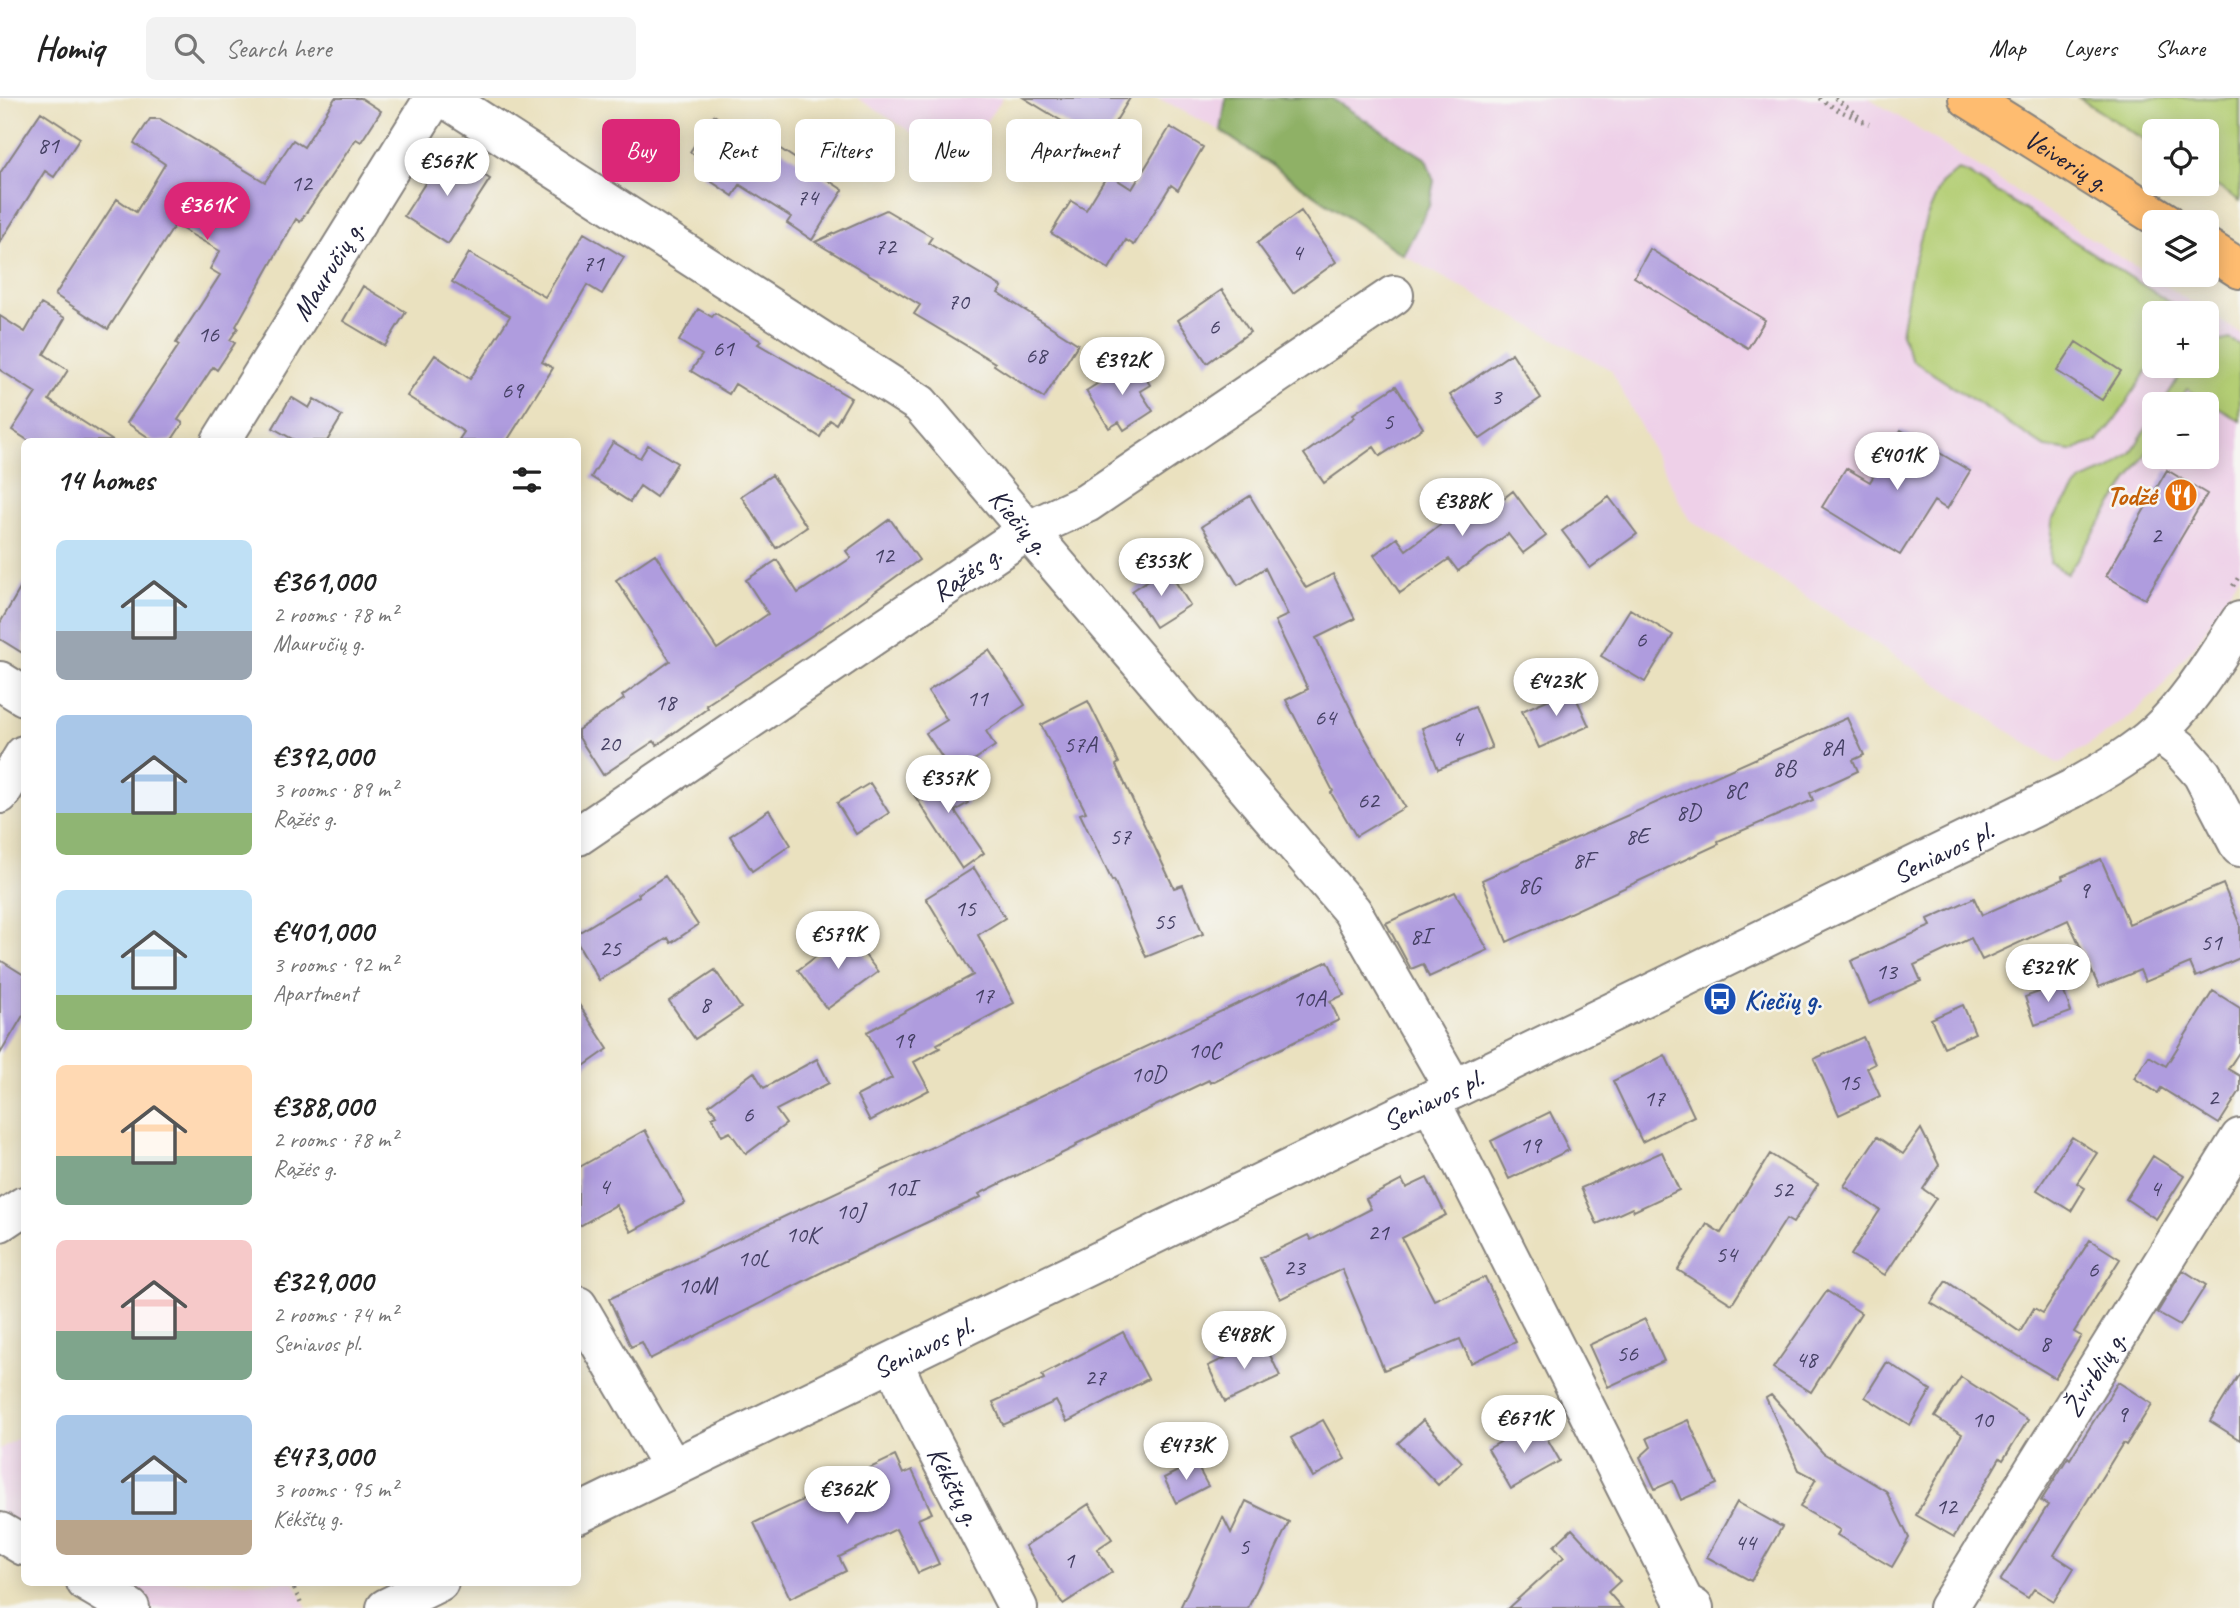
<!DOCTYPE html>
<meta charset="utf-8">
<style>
:root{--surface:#fff;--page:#f2f2f2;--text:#222;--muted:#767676;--line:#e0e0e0;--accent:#db2777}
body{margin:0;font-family:Caveat,sans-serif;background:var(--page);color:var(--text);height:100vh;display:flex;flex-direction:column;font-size:26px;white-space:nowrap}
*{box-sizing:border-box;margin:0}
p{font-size:23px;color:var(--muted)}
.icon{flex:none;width:38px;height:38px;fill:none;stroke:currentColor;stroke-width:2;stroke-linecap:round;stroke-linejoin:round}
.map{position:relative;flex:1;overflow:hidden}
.side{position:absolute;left:21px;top:340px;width:560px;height:1148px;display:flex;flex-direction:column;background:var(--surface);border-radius:10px;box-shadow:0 4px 18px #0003}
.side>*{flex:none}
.hud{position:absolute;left:602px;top:21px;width:665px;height:63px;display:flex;gap:14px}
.tools{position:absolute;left:2142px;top:21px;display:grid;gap:14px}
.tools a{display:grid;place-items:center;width:77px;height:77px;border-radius:10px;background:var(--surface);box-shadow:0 4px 18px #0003;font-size:35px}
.price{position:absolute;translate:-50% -60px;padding:0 16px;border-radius:24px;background:#fff;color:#222;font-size:23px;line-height:46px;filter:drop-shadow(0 2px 4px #0008)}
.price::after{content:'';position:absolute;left:50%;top:42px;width:21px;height:16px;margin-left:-10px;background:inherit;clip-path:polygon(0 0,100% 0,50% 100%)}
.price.selected{background:var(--accent);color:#fff}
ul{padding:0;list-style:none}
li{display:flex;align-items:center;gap:21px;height:175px;padding:0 35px}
li span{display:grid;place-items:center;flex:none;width:196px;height:140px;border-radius:10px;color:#555}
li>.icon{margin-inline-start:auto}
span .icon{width:84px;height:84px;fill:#fffc;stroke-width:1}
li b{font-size:30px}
h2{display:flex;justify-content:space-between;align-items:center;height:84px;padding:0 35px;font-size:30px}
.chip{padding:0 24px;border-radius:10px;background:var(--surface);box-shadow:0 4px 18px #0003;font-size:24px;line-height:63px}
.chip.selected{background:var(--accent);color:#fff}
header{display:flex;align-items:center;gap:42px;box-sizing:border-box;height:98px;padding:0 35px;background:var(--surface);border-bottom:2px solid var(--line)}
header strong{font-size:33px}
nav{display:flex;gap:38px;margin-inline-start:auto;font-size:24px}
.search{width:490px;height:63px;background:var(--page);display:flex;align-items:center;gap:18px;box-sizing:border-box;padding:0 24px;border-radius:10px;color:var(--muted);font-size:26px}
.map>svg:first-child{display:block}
.built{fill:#eed0e8;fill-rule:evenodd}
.green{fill:#b4ce74;stroke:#6b7858;stroke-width:2}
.forest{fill:#8fb166;stroke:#586a50;stroke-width:2}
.building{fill:#af9cde}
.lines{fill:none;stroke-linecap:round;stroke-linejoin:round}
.minor-casing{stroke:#86827d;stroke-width:42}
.tertiary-casing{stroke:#86827d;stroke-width:42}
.primary-casing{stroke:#86827d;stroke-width:42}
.path{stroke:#86827d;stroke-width:4.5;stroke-dasharray:2 5;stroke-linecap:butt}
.minor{stroke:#fff;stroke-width:38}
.tertiary{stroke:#fff;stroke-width:38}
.primary{stroke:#febc70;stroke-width:38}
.labels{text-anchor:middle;stroke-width:5;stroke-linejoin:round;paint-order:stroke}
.number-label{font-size:24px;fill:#454064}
.street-label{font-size:28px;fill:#22223b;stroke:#f6f6f2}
.food-label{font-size:28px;font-weight:bold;fill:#c56008;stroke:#f6f6f2;text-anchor:end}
.transit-label{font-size:28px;font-weight:bold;fill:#164399;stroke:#f6f6f2;text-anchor:start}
</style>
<header>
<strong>Homiq</strong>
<div class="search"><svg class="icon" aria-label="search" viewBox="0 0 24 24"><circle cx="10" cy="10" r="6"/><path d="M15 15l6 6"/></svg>Search here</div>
<nav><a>Map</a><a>Layers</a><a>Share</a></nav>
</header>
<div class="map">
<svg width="2240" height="1510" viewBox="0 0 2240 1510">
<rect width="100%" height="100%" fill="#f6f6f2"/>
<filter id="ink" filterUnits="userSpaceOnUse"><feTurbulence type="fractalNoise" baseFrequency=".0143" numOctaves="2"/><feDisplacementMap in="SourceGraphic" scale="14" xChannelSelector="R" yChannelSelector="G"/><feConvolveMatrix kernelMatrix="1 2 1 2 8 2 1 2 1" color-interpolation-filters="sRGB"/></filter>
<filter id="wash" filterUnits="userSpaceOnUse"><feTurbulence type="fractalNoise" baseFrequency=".00686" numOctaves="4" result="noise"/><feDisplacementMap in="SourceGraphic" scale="28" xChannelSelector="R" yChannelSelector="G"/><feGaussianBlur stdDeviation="1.57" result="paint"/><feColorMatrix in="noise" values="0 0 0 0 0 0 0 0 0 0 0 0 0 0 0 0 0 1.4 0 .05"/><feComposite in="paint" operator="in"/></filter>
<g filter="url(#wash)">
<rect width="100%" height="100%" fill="#eae1bf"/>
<path class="built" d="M857,0H1003L957,63Z
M1158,0H1869L2240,235V477L2202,537L2157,594L2124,624L2058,666L1689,421L1611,272L1403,157L1221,33ZM2154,215H2207V268H2154ZM2154,306H2207V359H2154Z
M24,1336V1439L0,1423V1351Z
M96,1484H294L307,1510H137Z"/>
<path class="green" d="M2079,0H2240V103L2207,82V33H2154V48Z
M1958,72L1969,76L2177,209L2176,215H2154V261L2114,324L2098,343L2071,353L2045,349L1912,262L1901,236L1912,171L1926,121L1941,86Z
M2230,241L2240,247V323L2187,291L2177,306H2162L2186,268H2207V246Z
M2154,318V343L2067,476L2050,465L2053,421L2081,383L2111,371L2131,355Z"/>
<path class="forest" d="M1226,0H1331L1426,61L1434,83L1429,108L1403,157L1221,33Z"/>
<g id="blocks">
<path class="building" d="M335,0H361L381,13L361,44L356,41L300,124L296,121L236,228L238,230L230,242L235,245L217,272L213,269L178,322L183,325L171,343H154L127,325L179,247L176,245L220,177L210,171L220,153L175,127L108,231L55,197L117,101L136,114L165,66L134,45L150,21H160L265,84L293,42L304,49Z
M1024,0H1130L1101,47Z
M41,14L80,40L54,79L45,73L0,144V75Z
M714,17L743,36L747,29L843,92L812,142L787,125L791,119L740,87L733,98L703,78L710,67L690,54Z
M1170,29L1203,49L1178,92L1171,87L1134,147L1126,142L1109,171L1051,135L1071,103L1086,112L1108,76L1132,91Z
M446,53L490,81L448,146L404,118Z
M886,112L932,139L928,145L1002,189L998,195L1078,246L1044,300L994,267L995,265L914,216L920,207L815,144Z
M1301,113L1336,164L1293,195L1257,145Z
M584,135L624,159L602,196L587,187L542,264L553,270L507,343H458L464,334L407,298L435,257L470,281L510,218L452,184L469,155L545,199Z
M1650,151L1765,222L1748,250L1634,179Z
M363,188L406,214L385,248L343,223Z
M1222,192L1250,234L1207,265L1178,222Z
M41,206L65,220L44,256L68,272L49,302L113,343H29L12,332L36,295L0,272V218L25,234Z
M698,211L712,219L715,215L761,243L758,246L851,300L836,326L830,322L820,339L735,286L729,296L691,273L702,257L679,243Z
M2076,244L2121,273L2102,302L2057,273Z
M1512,255L1541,300L1480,341L1450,297Z
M1134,262L1150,287L1140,293L1153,313L1124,332L1119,324L1109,330L1086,293Z
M1396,288L1423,330L1380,358L1374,349L1324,385L1304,356L1355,319L1353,316Z
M291,299L309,310L314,301L342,318L327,343H296L273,330Z
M1901,332L1970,373L1947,411L1934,403L1900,457L1822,409L1846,370L1870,384Z
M613,344L640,360L648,347L677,365L656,399L640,388L630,404L591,379Z
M2167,372L2207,396L2145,501L2106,478Z
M772,377L807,429L776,450L741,398Z
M1495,386L1504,400L1513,393L1546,438L1523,455L1508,436L1458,473L1449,461L1400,495L1374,457L1397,440L1406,452Z
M1250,398L1306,490L1333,476L1355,521L1316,540L1363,636L1405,709L1356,738L1331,695L1333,693L1286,602L1308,591L1275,523L1288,517L1265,470L1238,487L1202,428Z
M1609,399L1637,436L1590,470L1562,433Z
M890,421L919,462L843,517L706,607L708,610L657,647L654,643L603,677L578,638V632L624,601L622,598L670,563L616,482L655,456L717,551L768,516L746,482L777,462L798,495L851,460L846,453Z
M1167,470L1190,507L1155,529L1132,493Z
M24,484V556L0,541V525Z
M1630,511L1673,537L1645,584L1601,558Z
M989,552L1025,607L986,633L995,648L953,676L926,635L947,622L928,593Z
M1572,591L1589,628L1539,650L1522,613Z
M1088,603L1119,665L1116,667L1174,790L1183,787L1203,836L1146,859L1114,782L1112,783L1080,716L1086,714L1041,627Z
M1475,609L1492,650L1438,671L1422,630Z
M1847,620L1864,657L1853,662L1858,673L1810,695L1813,702L1718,743L1719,746L1507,844L1482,782Z
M946,669L968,705L955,713L984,755L962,771L911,692Z
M870,685L889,715L856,736L837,705Z
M769,712L791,747L752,773L730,738Z
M2101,761L2129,826L2223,786L2240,827V860L2196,879L2190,865L2145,884L2140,872L2099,889L2068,822L1982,862L1971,840L1914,867L1921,883L1869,906L1851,863L1931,828L1928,821L1974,800L1982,817L2063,781L2062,778Z
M974,770L1005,820L978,837L1014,905L937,946L940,950L914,964L929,992L870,1023L857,998L892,980L867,934L973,877L926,800Z
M665,778L698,827L671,845L668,840L599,882L578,846V835L639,798L638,796Z
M1455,794L1488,852L1429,879L1423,866L1411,871L1386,825Z
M848,835L878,874L827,911L798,872Z
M0,862L24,877V916L0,956Z
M1328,863L1344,897L1330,903L1339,922L1210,985L1209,982L1076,1046L1077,1048L979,1096L981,1099L834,1168L650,1261L642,1244L631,1249L609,1201Z
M715,872L741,910L695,941L669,903Z
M2061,886L2071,914L2035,927L2025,899Z
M2213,893L2240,910V953L2228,971L2240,978V993L2219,1026L2161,990L2158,995L2134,980L2149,958L2166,968Z
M578,905L608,951L578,972Z
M1963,907L1975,935L1944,949L1931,921Z
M1863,939L1875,966L1867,970L1880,998L1839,1017L1814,961Z
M1665,957L1694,1018L1642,1044L1613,983Z
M817,961L829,985L776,1012L786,1026L746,1056L730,1034L722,1038L712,1019L717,1017L709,1007L754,974L764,990Z
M1550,1014L1569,1052L1509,1081L1491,1043Z
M1921,1031L1939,1067L1923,1091L1936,1100L1885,1177L1851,1157L1880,1112L1844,1088L1877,1039L1903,1056Z
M645,1032L685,1105L631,1134L616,1107L578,1129V1070Z
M2072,1039L2097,1055L2077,1085L2085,1090L2071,1113L2037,1092Z
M1662,1054L1679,1092L1634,1113L1632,1110L1597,1126L1581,1090Z
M1770,1056L1818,1086L1793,1125L1786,1121L1732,1206L1678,1172L1707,1126L1721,1135Z
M2153,1058L2184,1078L2156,1121L2126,1101Z
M1427,1080L1446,1117L1402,1140L1434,1202L1485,1179L1516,1244L1471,1265L1460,1241L1384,1272L1342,1171L1280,1201L1260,1160L1308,1137L1311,1142L1371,1111L1366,1101L1402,1082L1406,1090Z
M2090,1142L2120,1161L2074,1234L2081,1238L2055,1280L1931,1205L1946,1183L2020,1234L2034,1210L2043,1215Z
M2183,1172L2206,1187L2180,1228L2157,1215Z
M1827,1193L1861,1215L1811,1294L1773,1270Z
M1645,1221L1664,1263L1608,1289L1589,1247Z
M1123,1234L1148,1281L1067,1324L1056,1303L1003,1327L993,1304L1044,1281L1042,1277Z
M1263,1242L1280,1278L1225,1304L1208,1268Z
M1887,1264L1931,1292L1910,1327L1865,1299Z
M2240,1275V1342L2210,1323Z
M1961,1279L2028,1322L2003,1362L2000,1360L1954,1439L1916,1417L1962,1336L1935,1319Z
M2118,1284L2152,1306L2126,1347L2123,1345L2054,1457L2074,1470L2054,1503L2034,1491L2028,1500L2000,1483L2048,1407L2041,1403L2068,1359L2070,1361Z
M1771,1297L1823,1355L1886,1393L1909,1440L1892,1469L1837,1437L1840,1432L1800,1409L1816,1381L1799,1372L1766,1300Z
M1323,1322L1345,1361L1313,1379L1291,1340Z
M1423,1322L1462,1364L1438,1387L1398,1345Z
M1688,1322L1717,1386L1681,1402L1673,1383L1655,1391L1640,1359L1651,1349L1647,1340Z
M1537,1323L1560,1363L1511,1391L1488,1351Z
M895,1358L903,1376L912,1372L932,1415L918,1421L939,1466L918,1475L896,1431L839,1459L846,1473L790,1500L754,1425Z
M1195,1364L1208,1388L1176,1405L1164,1380Z
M1246,1403L1289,1424L1248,1510H1180L1223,1419L1231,1435Z
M1737,1404L1782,1429L1751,1483L1707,1459Z
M1089,1406L1112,1441L1097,1451L1112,1474L1063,1506L1025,1448Z
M1572,1431L1620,1483L1608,1494L1622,1510H1508L1564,1459L1554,1448Z"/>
</g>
</g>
<g filter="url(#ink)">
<use href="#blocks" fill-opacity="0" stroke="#86827d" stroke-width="2"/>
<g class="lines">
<defs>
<g id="minor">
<path id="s1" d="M445,0L920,306L1352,813L1454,991"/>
<path id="s2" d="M221,343L434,0"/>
<path d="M0,583L24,598"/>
<path d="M2158,634L2180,651L2202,676L2240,749"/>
<path d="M0,696L24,657"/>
<path id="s3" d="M578,738L1029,432L1087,405L1394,197"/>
<path d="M1431,1004L1684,1504L1694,1510"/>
<path d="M0,1124L24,1108"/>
<path d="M578,1208L672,1369"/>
<path id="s4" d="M894,1264L907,1295L1018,1510"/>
<path d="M0,1434L24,1448"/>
<path d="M86,1484L130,1510"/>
<path id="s5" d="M1948,1510L2240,1040"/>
</g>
<g id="tertiary">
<path id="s6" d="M578,1416L2072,691C2101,674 2131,658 2156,635C2190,604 2215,561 2240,523"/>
<path d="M386,1510L439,1484"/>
</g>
<g id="primary">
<path id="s7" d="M1968,0L2166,124"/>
<path d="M2207,150L2240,171"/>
</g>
</defs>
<use href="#minor" class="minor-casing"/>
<use href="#tertiary" class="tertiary-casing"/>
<use href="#primary" class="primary-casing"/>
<path class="path" d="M1819,0L1836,11L1869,26
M1835,0L1862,21
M2233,488L2240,477
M291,1484L301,1506"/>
<use href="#minor" class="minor"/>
<use href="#tertiary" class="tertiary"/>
<use href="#primary" class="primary"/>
</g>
</g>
<defs>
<symbol id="restaurant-disc" viewBox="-11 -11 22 22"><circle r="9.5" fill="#e8710a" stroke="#f6f6f2"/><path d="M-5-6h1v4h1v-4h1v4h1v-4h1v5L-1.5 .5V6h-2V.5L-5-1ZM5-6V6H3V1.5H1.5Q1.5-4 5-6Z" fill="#fff"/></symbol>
<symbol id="bus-disc" viewBox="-11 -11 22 22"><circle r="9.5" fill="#1a4fb4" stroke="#f6f6f2"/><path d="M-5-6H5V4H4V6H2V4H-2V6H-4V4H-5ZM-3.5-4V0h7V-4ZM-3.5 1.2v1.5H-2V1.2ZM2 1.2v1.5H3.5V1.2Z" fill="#fff"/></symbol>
</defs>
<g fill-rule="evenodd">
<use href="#restaurant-disc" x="2162" y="378" width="38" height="38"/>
<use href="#bus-disc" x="1701" y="882" width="38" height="38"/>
</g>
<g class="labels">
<g class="number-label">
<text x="48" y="55">81</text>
<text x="301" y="93">12</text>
<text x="807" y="107">74</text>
<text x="885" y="156">72</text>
<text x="1297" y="162">4</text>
<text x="593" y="173">71</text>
<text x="958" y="211">70</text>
<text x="1214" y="236">6</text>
<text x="208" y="244">16</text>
<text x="723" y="258">61</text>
<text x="1036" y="265">68</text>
<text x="512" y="300">69</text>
<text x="1496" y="306">3</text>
<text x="1388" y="331">5</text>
<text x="2156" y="445">2</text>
<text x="883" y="465">12</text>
<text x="1641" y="549">6</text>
<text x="977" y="608">11</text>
<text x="665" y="612">18</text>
<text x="1325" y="627">64</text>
<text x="1457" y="648">4</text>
<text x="609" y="653">20</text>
<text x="1080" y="654">57A</text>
<text x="1832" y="657">8A</text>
<text x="1784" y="678">8B</text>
<text x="1735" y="700">8C</text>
<text x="1368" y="710">62</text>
<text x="1688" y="722">8D</text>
<text x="1120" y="746">57</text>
<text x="1637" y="746">8E</text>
<text x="1583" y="770">8F</text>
<text x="1529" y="795">8G</text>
<text x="2084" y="800">9</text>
<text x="965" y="818">15</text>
<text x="1164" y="831">55</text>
<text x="1420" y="846">8I</text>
<text x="2211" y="852">51</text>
<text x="610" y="858">25</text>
<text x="1886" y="881">13</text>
<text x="983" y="905">17</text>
<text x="1309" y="908">10A</text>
<text x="705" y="914">8</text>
<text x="903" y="950">19</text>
<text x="1204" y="960">10C</text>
<text x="1148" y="984">10D</text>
<text x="1849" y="992">15</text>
<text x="2213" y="1007">2</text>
<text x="1654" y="1008">17</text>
<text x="748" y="1024">6</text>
<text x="1530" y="1055">19</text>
<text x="604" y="1096">4</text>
<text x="900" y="1098">10I</text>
<text x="2155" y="1098">4</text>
<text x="1782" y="1099">52</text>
<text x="850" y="1121">10J</text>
<text x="1378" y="1142">21</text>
<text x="802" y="1144">10K</text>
<text x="1726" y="1164">54</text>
<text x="753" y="1168">10L</text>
<text x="1294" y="1177">23</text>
<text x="2093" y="1179">6</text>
<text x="697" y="1195">10M</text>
<text x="2045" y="1253">8</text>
<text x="1627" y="1263">56</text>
<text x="1806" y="1269">48</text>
<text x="1095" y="1287">27</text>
<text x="2122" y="1324">9</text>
<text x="1982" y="1329">10</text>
<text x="1946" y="1416">12</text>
<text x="1745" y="1452">44</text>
<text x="1244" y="1456">5</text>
<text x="1069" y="1470">1</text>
</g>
<g class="street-label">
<text dy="10" stroke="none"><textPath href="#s7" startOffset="117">Veiverių g.</textPath></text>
<text dy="10" stroke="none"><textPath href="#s2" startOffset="201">Mauručių g.</textPath></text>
<text dy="10" stroke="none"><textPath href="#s1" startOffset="719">Kiečių g.</textPath></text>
<text dy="10" stroke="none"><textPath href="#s3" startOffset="469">Rąžės g.</textPath></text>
<text dy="10" stroke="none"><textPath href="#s6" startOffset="1517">Seniavos pl.</textPath></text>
<text dy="10" stroke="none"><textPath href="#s6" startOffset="950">Seniavos pl.</textPath></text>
<text dy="10" stroke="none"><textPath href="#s6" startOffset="383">Seniavos pl.</textPath></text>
<text dy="10" stroke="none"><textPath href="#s5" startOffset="276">Žvirblių g.</textPath></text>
<text dy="10" stroke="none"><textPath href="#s4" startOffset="138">Kėkštų g.</textPath></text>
</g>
<g class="food-label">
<text x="2156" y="407">Todžė</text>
</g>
<g class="transit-label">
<text x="1744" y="911">Kiečių g.</text>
</g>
</g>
</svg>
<div class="tools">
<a><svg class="icon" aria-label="locate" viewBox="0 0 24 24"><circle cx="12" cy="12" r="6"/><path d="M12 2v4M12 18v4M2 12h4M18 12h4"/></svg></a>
<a><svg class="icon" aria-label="layers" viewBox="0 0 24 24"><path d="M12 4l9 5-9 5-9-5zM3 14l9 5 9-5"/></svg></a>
<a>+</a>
<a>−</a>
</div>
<b class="price" style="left:447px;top:100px">€567K</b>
<b class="price selected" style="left:207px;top:144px">€361K</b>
<b class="price" style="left:1122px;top:299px">€392K</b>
<b class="price" style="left:1897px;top:394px">€401K</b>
<b class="price" style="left:1462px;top:440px">€388K</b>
<b class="price" style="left:1161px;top:500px">€353K</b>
<b class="price" style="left:1556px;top:620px">€423K</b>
<b class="price" style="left:948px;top:717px">€357K</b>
<b class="price" style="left:838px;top:873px">€579K</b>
<b class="price" style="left:2048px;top:906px">€329K</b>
<b class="price" style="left:1244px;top:1273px">€488K</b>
<b class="price" style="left:1524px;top:1357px">€671K</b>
<b class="price" style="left:1186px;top:1384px">€473K</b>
<b class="price" style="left:847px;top:1428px">€362K</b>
<div class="hud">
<a class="chip selected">Buy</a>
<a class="chip">Rent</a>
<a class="chip">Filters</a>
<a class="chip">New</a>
<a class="chip">Apartment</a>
</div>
<section class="side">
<h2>14 homes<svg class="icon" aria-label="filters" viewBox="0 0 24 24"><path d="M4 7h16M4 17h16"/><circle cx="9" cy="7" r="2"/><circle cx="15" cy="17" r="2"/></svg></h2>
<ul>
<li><span style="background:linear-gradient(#bfe0f5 65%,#9aa5b1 0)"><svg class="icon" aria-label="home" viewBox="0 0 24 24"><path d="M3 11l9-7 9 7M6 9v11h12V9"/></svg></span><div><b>€361,000</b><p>2 rooms · 78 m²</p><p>Mauručių g.</p></div></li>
<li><span style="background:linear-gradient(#a9c7e8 70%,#8fb573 0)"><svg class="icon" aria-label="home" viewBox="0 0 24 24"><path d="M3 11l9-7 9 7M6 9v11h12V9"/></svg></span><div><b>€392,000</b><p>3 rooms · 89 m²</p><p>Rąžės g.</p></div></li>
<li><span style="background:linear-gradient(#bfe0f5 75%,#8fb573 0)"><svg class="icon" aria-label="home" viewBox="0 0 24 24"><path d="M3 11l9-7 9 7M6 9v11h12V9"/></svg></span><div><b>€401,000</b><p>3 rooms · 92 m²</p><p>Apartment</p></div></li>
<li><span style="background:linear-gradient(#ffd9b3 65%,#7fa58c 0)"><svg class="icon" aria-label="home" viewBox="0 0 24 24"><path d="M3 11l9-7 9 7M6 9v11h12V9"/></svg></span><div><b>€388,000</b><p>2 rooms · 78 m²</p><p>Rąžės g.</p></div></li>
<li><span style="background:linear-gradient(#f6c9c9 65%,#7fa58c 0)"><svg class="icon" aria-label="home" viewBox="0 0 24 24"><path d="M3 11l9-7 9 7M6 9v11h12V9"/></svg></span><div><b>€329,000</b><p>2 rooms · 74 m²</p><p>Seniavos pl.</p></div></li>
<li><span style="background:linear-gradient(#a9c7e8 75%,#b9a48a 0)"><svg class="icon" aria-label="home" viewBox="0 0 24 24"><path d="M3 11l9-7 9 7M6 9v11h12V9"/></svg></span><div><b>€473,000</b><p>3 rooms · 95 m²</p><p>Kėkštų g.</p></div></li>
</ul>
</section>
</div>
